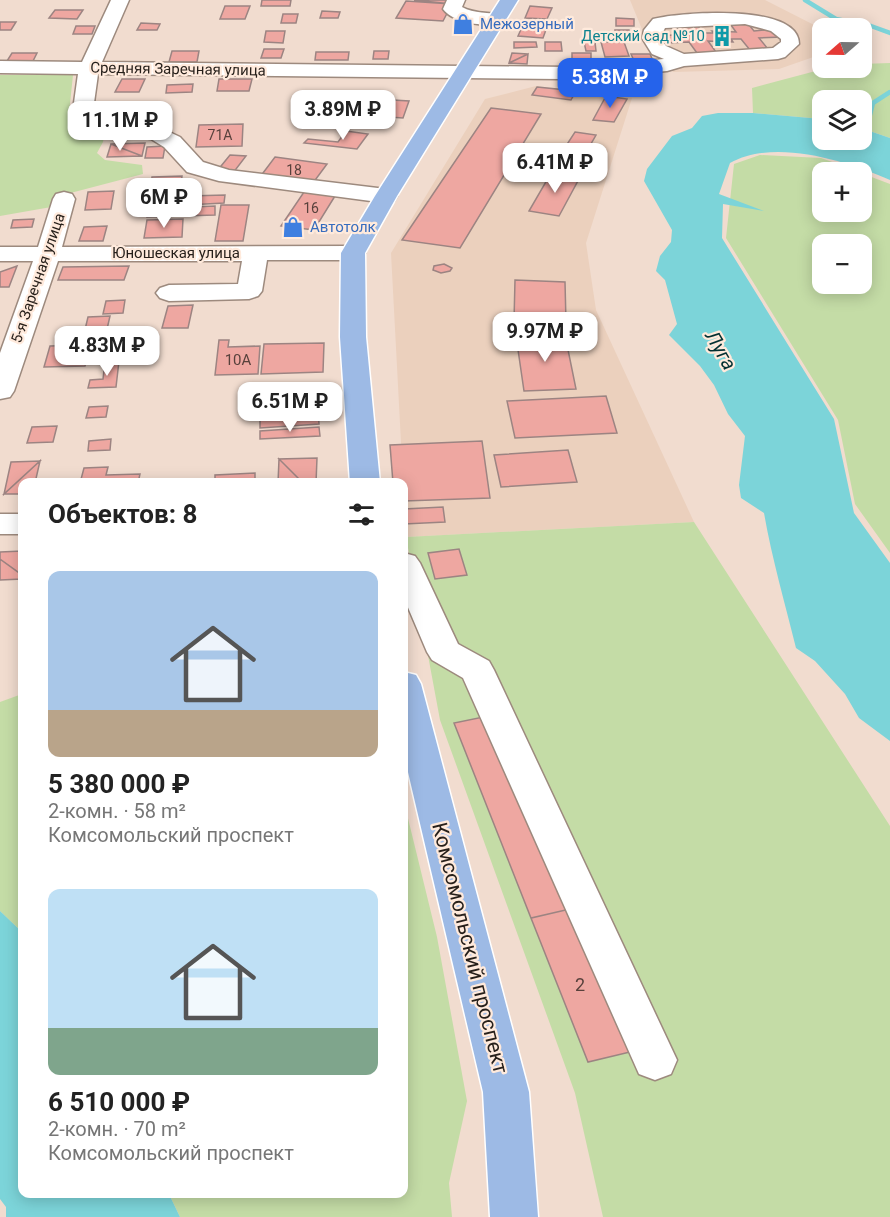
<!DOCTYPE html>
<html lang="ru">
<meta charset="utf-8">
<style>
:root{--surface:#fff;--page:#f2f2f2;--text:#222;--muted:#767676;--accent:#2563eb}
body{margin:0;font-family:Roboto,sans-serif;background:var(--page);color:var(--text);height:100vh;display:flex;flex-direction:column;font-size:22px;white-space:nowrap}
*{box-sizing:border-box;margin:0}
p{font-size:20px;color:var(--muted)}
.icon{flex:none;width:33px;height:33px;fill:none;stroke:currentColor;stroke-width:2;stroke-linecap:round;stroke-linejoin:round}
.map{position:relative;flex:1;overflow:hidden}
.drawer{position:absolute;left:18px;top:478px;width:390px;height:720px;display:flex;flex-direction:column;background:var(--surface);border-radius:12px;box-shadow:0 3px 15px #0003}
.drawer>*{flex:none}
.needle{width:39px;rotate:250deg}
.buttons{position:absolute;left:812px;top:18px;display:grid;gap:12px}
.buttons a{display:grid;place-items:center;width:60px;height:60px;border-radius:12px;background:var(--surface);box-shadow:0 3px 15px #0003;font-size:30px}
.price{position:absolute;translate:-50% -51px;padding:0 14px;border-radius:12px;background:#fff;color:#222;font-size:20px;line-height:39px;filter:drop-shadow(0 2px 3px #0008)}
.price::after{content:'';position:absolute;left:50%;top:36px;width:18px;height:14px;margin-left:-9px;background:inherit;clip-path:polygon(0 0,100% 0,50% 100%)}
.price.current{background:var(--accent);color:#fff}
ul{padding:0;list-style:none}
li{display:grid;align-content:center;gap:12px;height:318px;padding:0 30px}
li span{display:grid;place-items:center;height:186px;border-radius:12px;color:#555}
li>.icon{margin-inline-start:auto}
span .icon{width:108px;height:108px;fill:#fffc;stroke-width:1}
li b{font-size:26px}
h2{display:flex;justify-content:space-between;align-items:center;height:72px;padding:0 30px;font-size:26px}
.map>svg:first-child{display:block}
.built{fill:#ebd0bd}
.green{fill:#c4dca6;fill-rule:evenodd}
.water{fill:#7cd4d9}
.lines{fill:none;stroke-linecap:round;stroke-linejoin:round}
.stream{stroke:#7cd4d9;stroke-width:4.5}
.building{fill:#eea7a1;stroke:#9c8482;stroke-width:1.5}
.minor-casing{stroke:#9d8a7e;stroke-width:3}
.major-casing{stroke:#fff;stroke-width:3}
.minor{fill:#fff;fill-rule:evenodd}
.major{fill:#9dbae5;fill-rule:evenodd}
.labels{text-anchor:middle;stroke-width:4.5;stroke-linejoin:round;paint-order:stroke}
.far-number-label{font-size:14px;fill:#58413c}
.far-shop-label{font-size:15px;fill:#366cbe;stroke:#ffeadc;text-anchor:start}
.far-culture-label{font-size:15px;fill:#0d838f;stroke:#ffeadc;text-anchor:end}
.far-street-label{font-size:15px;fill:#261f1a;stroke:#ffeadc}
.number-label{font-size:15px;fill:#58413c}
.near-number-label{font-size:18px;fill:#58413c}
.water-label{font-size:20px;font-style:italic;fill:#023032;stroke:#ffeadc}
.near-street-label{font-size:21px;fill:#261f1a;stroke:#ffeadc}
</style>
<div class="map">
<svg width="890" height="1217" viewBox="0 0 890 1217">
<rect width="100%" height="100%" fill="#f1dccf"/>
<path class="built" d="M630,0H765L822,29V54L779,69L673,72L648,44Z
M536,86L632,98L586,243L596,310L694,522L406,537L391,253L485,99Z"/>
<path class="green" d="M890,63V138L861,128V100H822V119L753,113L752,88L827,68H861V64Z
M0,75H73L69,113L97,118L106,125L103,142L97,153L105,160L142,165L143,174L59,196L57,206L0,216Z
M760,155L821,158L860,172H822V212H861V173L890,184V553L855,504L838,420L726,238L734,164ZM822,244H861V284H822Z
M694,522L890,826V1217H603L575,1093L440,720L406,537Z
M22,694V932L0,911V702Z
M404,802L437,937L467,1101L449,1183L452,1217H180L169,1194H404Z"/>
<path class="water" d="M718,113H753L822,119V140H861V128L890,138V180C846,161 775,138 730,163L719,194L764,211L723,204L722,238L834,419L854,513L890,563V741L859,718L845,694L815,661L796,648C785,603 772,559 764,513L741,498L739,485L745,436L728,414L714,385L700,366L669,335L677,324L665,280L656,271L660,256L671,242L672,230L644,181L647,169L672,136L692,128L702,116Z
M0,911L22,932V1194H169L180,1217H6V1207L0,1199Z"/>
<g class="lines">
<path class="stream" d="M805,0L836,19L871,26L890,33
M861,124L870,115L873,103L890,92"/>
</g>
<path class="building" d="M262,0H291L290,6H261Z
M414,0H454L452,4Z
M406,1L452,4L443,21L396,18Z
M225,6H250L245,19H220Z
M530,6L552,8L547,19L525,18Z
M55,10H83L77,19L49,18Z
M322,11L340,12L338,18H320Z
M283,14H298L296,23H281Z
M616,18L634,19V26H616Z
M745,20L754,31L776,29L782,37L759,38L768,49L750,50L741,39H731L733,42L708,41L716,52L697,53L689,42L667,43L662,36L684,34L677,24L695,23L703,33H714L712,31L736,32L728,21Z
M0,22H16L11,30H0Z
M141,23L160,24L157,30H137Z
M523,25L547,27L543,38L518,36Z
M76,26H95L92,34H73Z
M615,30H629L631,37H616Z
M266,31H285L283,43L264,42Z
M514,42H536L537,47L514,48Z
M545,42H561L562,51H545Z
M584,42H595L596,51H586Z
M601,42H624L629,56L605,57Z
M264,49H284L281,58H261Z
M172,51H199L197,62H169Z
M374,51H389L388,59H373Z
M316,52H349L348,60H315Z
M12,53H37L33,61H7Z
M512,53L528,54L509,63Z
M572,53H591V63L572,62Z
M528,54L527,64L509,63Z
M631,54H650L654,63H635Z
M122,79H145L139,92H115Z
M219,79H252L249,91H217Z
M193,84L192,92L166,93L167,85Z
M537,87L576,91L571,100L532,95Z
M606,96L627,99L614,122L593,120Z
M376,99L409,101L403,118L345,114L348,107L373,108Z
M491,108L541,114L460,248L402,240Z
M150,110L149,120L123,121L124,112Z
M243,124L242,146L196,147L199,125Z
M346,131L368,134L357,149L304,143L308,139L338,142Z
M575,132L596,135L584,156L562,152Z
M145,143L142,156L111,144Z
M111,144L142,156L107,157Z
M165,146L163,158H145L147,147Z
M230,155L246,156L233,173L217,171Z
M275,157L327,164L313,183L260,177Z
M551,173L580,177L559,216L529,211Z
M182,176L180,195L150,196L152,177Z
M114,191L111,209L85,210L88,192Z
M304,192L335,196L314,230L281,226Z
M225,195L224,203L187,205L188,196Z
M221,205H249L243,241H215Z
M215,206V215L147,217L148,209Z
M34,219L32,227L11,228L13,220Z
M183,219L182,237L144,238L147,220Z
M107,226L103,241H79L84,227Z
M444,264L452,268L450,271L441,273L433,270L434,266Z
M17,266L9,287H0V272Z
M129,266L124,280H58L63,267Z
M515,280L565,282L566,322L514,321Z
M125,300L123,313L103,314L106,301Z
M193,305L188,328H162L168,306Z
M110,316L105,338H83L88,317Z
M565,335L576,389L524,391L516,336Z
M219,340H229L228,347L260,346L258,374L215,375Z
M324,343L323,372L261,374L264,344Z
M90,345L85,366L44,367L50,346Z
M119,361L116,387L88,388L90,380L103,379L105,362Z
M317,395L319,424L260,428V413L286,411L285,397Z
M606,396L617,433L515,438L507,401Z
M108,406L106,417L86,418L89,407Z
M57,426L53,442L27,443L32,427Z
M319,427L320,436L260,439V431Z
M111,439L110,450L88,451L89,441Z
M482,441L490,498L404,501V483H393L390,445Z
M568,450L577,482L501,487L494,455Z
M317,458L316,483H303L279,459Z
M279,459L303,483H278Z
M40,461L35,483H22V494H4Z
M40,461L4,494L11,462Z
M108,467L106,475L140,474L138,483H80L84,468Z
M255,473V483H215V475Z
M443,507L445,522L404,524V509Z
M459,549L467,575L435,579L428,553Z
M22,551V575L0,559V552Z
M0,559L22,575V579L0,580Z
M488,716L570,909L531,918L454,723Z
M570,909L630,1052L588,1062L531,918Z"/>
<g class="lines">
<defs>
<path id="minor" d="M111,0H129L102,62L568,67L664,59L652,54L642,38L644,30L653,19C680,12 799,3 799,44L785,57L778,59L684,66L667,71L582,78L590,89L587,93C573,97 570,89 562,79L98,74L93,110L90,114L83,116L76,114L73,110L78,74L0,73V61L82,62ZM745,24L771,31L781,39V42L773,48L684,54L666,46L660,38L665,28Z
M447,0H465L462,7C474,14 489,12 502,15L505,19L502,23C486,27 454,24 443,9Z
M137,126L163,129L180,137L203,162L229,170L386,189L394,191L397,196L394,201L386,203L219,181L187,172L164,147L151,139L130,136L126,132L130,128Z
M64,192L72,194L75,199L62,247L353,246L362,248L365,253L362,258L353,260H267L262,291L258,296L249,299L169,301L160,298L156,293L160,288L169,285L238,284L242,261H58L14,391L10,397L0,399V353L33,261H0V247H38L53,199L56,194Z
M0,514H22V534H0Z
M404,553L415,556L420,563L458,644L489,661L494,670L677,1060L671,1074L655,1080L639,1074L463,678L432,660L427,652L404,598Z"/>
<path id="major" d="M500,0H518L397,196L365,253L366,337L380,483H350L340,337L341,253L375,196Z
M404,672L416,675L421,684L529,1092L538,1217H490L483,1092L404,755Z"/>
</defs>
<use href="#minor" class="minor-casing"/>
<use href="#major" class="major-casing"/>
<use href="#minor" class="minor"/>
<use href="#major" class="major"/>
</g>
<defs>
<symbol id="shop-bare" viewBox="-9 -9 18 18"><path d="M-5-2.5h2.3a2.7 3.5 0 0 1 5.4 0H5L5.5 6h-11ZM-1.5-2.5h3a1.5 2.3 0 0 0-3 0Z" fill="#3f7fe0" stroke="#ffeadc" stroke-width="2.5" paint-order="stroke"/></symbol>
<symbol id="building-bare" viewBox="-9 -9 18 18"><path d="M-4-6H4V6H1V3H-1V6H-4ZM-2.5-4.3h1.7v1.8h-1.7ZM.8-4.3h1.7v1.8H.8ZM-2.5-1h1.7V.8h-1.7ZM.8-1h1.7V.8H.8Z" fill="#0f9aa8" stroke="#ffeadc" stroke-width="2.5" paint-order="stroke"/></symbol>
</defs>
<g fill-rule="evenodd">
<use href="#shop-bare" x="448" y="9" width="30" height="30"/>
<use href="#building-bare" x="707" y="21" width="30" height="30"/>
<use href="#shop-bare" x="278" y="212" width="30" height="30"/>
</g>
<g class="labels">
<g class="far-number-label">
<text x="220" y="140">71А</text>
<text x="294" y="175">18</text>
<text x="311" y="213">16</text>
</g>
<g class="far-shop-label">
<text x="480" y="29">Межозерный</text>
<text x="310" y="232">Автотолк</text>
</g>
<g class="far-culture-label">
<text x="705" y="41">Детский сад №10</text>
</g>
<g class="far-street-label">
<text transform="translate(178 69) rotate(1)" y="5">Средняя Заречная улица</text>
<text x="176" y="258">Юношеская улица</text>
<text transform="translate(38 278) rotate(-71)" y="5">5-я Заречная улица</text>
</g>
<g class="number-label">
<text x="238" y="365">10А</text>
</g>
<g class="near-number-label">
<text x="580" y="991">2</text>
</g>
<g class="water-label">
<text transform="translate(721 350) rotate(60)" y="7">Луга</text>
</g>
<g class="near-street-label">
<text transform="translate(470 948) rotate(76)" y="7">Комсомольский проспект</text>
</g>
</g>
</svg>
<div class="buttons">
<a><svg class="needle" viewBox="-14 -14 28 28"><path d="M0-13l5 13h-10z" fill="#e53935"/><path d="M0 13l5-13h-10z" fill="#767676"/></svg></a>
<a><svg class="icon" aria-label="layers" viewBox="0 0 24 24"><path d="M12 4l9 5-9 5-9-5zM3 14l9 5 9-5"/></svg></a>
<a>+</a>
<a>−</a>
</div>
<b class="price current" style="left:610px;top:109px">5.38M ₽</b>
<b class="price" style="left:343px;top:141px">3.89M ₽</b>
<b class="price" style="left:120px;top:152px">11.1M ₽</b>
<b class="price" style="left:555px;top:194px">6.41M ₽</b>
<b class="price" style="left:164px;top:229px">6M ₽</b>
<b class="price" style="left:545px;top:363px">9.97M ₽</b>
<b class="price" style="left:107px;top:377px">4.83M ₽</b>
<b class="price" style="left:290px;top:433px">6.51M ₽</b>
<section class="drawer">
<h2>Объектов: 8<svg class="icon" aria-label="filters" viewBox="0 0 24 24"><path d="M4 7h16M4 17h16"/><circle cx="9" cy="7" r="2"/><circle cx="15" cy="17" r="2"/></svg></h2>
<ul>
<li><span style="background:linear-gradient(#a9c7e8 75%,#b9a48a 0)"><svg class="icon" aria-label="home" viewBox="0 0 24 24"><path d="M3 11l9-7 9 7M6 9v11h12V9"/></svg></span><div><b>5 380 000 ₽</b><p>2-комн. · 58 m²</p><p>Комсомольский проспект</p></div></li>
<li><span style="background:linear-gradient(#bfe0f5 75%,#7fa58c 0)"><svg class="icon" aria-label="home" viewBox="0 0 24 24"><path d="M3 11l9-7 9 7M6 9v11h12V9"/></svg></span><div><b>6 510 000 ₽</b><p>2-комн. · 70 m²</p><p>Комсомольский проспект</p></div></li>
</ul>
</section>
</div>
